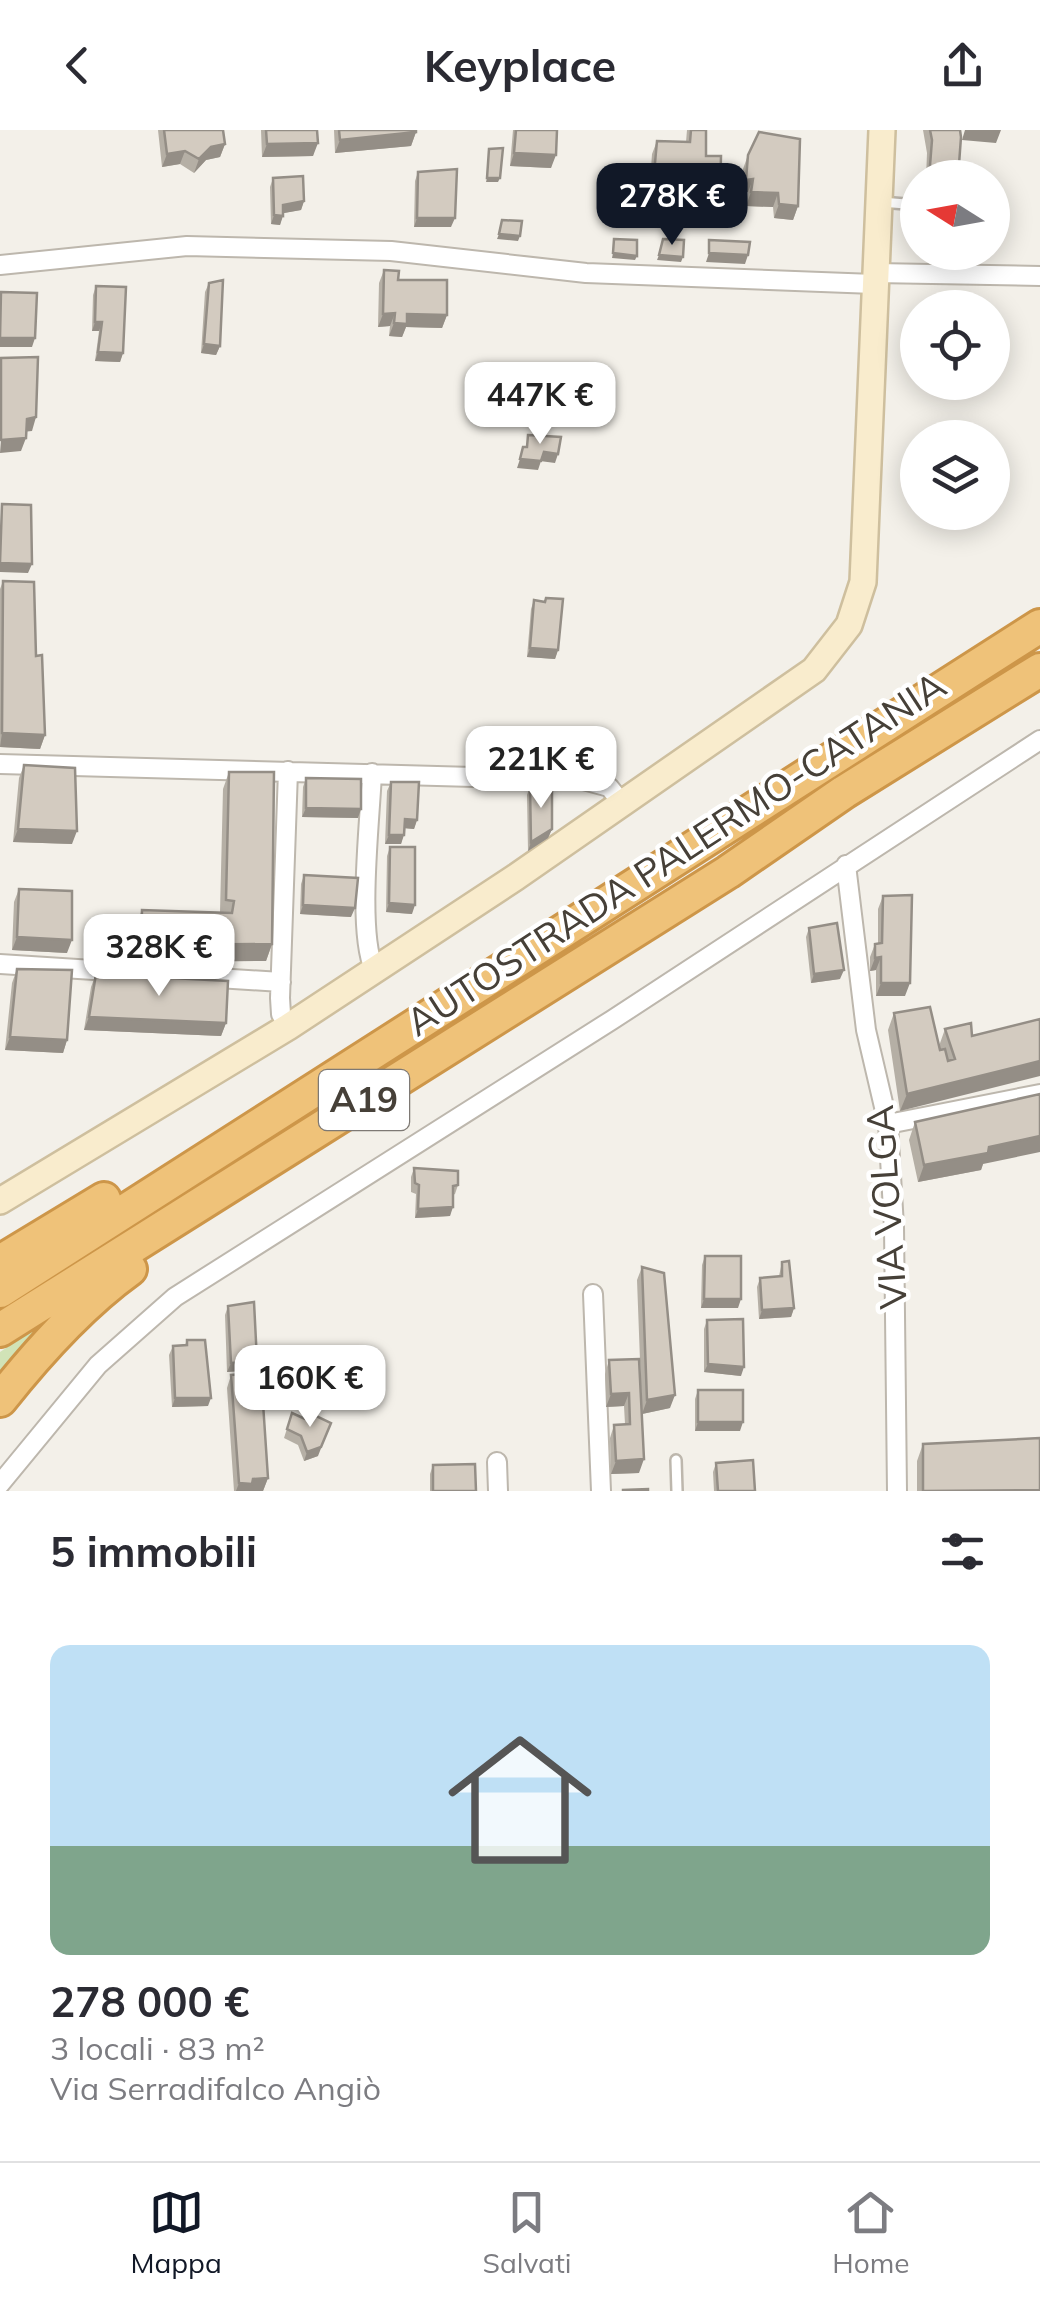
<!DOCTYPE html>
<html lang="it">
<meta charset="utf-8">
<style>
:root{--surface:#fff;--page:#f7f7f7;--text:#2b2b33;--muted:#7c7c81;--line:#e1e1e2;--accent:#111827}
body{margin:0;font-family:Mulish,sans-serif;background:var(--page);color:var(--text);height:100vh;display:flex;flex-direction:column;font-size:38px;white-space:nowrap}
*{box-sizing:border-box;margin:0}
p{font-size:32px;color:var(--muted)}
.icon{flex:none;width:55px;height:55px;fill:none;stroke:currentColor;stroke-width:2;stroke-linecap:round;stroke-linejoin:round}
.map{position:relative;height:1361px;overflow:hidden}
.side{display:flex;flex-direction:column;background:var(--surface);flex:1}
.side>*{flex:none}
.needle{width:65px;rotate:281deg}
.tools{position:absolute;left:900px;top:30px;display:grid;gap:20px}
.tools a{display:grid;place-items:center;width:110px;height:110px;border-radius:50%;background:var(--surface);box-shadow:0 5px 25px #0003;font-size:50px}
.price{position:absolute;translate:-50% -85px;padding:0 22px;border-radius:20px;background:#fff;color:#222;font-size:32px;line-height:65px;filter:drop-shadow(0 2px 5px #0008)}
.price::after{content:'';position:absolute;left:50%;top:60px;width:30px;height:22px;margin-left:-15px;background:inherit;clip-path:polygon(0 0,100% 0,50% 100%)}
.price.selected{background:var(--accent);color:#fff}
ul{padding:0;list-style:none}
li{display:grid;align-content:center;gap:20px;height:530px;padding:0 50px}
li+li{border-top:2px solid var(--line)}
li span{display:grid;place-items:center;height:310px;border-radius:20px;color:#555}
li>.icon{margin-inline-start:auto}
span .icon{width:180px;height:180px;fill:#fffc;stroke-width:1}
li b{font-size:42px}
h2{display:flex;justify-content:space-between;align-items:center;height:120px;padding:0 50px;font-size:42px}
header{display:flex;justify-content:space-between;align-items:center;height:130px;padding:0 50px;background:var(--surface);font-size:45px;font-weight:700}
.dock{display:flex;justify-content:space-around;align-items:center;height:140px;border-top:2px solid var(--line);background:var(--surface);font-size:28px;color:var(--muted)}
.dock a{display:grid;justify-items:center;gap:5px}
.dock .selected{color:var(--accent)}
.map>svg:first-child{display:block}
.green{fill:#d1e3b7}
.lines{fill:none;stroke-linecap:round;stroke-linejoin:round}
.lane-casing{stroke:#bdb7ad;stroke-width:14}
.street-casing{stroke:#bdb7ad;stroke-width:22}
.secondary-casing{stroke:#cebf9e;stroke-width:30}
.highway-casing{stroke:#cd9649;stroke-width:38}
.lane{stroke:#fff;stroke-width:9}
.street{stroke:#fff;stroke-width:18}
.secondary{stroke:#f9eccd;stroke-width:25}
.highway{stroke:#efc279;stroke-width:32}
.wall{fill:#b5afa5}
.shaded-wall{fill:#948e86}
.building{fill:#d3cbc0;stroke:#948e86;stroke-width:2.5}
.labels{text-anchor:middle;stroke-width:9;stroke-linejoin:round;paint-order:stroke}
.shield{fill:#fff;stroke:#7e7974;stroke-width:2.5}
.shield-label{font-size:35px;font-weight:bold;fill:#464038}
.street-label{font-size:38px;fill:#464038;stroke:#fff}
</style>
<header><svg class="icon" aria-label="back" viewBox="0 0 24 24"><path d="M15 5l-7 7 7 7"/></svg>Keyplace<svg class="icon" aria-label="share" viewBox="0 0 24 24"><path d="M12 15V3M7 8l5-5 5 5M5 13v7h14v-7"/></svg></header>
<div class="map">
<svg width="1040" height="1361" viewBox="0 0 1040 1361">
<rect width="100%" height="100%" fill="#f3f0e9"/>
<path class="green" d="M50,1189L0,1252V1222Z"/>
<g class="lines">
<defs>
<path id="lane" d="M881,72L918,75
M676,1330L677,1361"/>
<path id="street" d="M0,135L187,116L391,121L586,143L874,154
M875,143L1040,146
M0,634L583,650L609,657L621,672
M372,643C370,690 357,800 374,839
M846,735L866,900L888,994L894,1097L897,1361
M0,834L281,852
M288,897L281,884L280,868L288,641
M888,994L1040,964
M593,1164L601,1361
M497,1332L498,1361
M0,1354L98,1235L175,1167L612,890L1040,610"/>
<path id="secondary" d="M0,1071L288,897L516,747L814,540L849,495L863,452L882,0"/>
<path id="highway" d="M0,1132L104,1069
M0,1161L1040,496
M0,1200L728,742L844,662L1040,540
M0,1270C38,1222 80,1175 130,1139"/>
</defs>
<use href="#lane" class="lane-casing"/>
<use href="#street" class="street-casing"/>
<use href="#secondary" class="secondary-casing"/>
<use href="#highway" class="highway-casing"/>
<use href="#lane" class="lane"/>
<use href="#street" class="street"/>
<use href="#secondary" class="secondary"/>
<use href="#highway" class="highway"/>
</g>
<path class="wall" d="M158,0H223L225,14L220,27L206,30L194,43L180,34L162,37Z
M261,0H317L313,26L262,27Z
M334,0H416V2L411,16L335,23Z
M513,0H557L551,38L510,36Z
M687,0H706V26L715,82L648,80L652,24L657,11L686,12Z
M923,0H960L958,48H926L927,23Z
M748,25L798,76L793,90L774,88L773,77L746,76L748,62L741,63L743,39Z
M418,42L451,97H414L415,51Z
M273,48L304,71L301,80L283,83L280,95L271,94L270,57Z
M384,140L447,185L442,198L406,197L402,207L389,206L390,196L378,197L379,153Z
M209,153L220,216L216,225L201,223L205,162Z
M96,156L123,223L120,232L95,231L99,201H92L93,165Z
M3,451L36,526L45,605L40,619L0,617V459Z
M546,468L558,520L555,529L527,527L531,479L534,470L544,472Z
M24,635L72,714L13,712L19,648Z
M229,642L272,814L266,831L135,832V797L142,780L220,782L223,659Z
M306,648L358,688L302,687L303,657Z
M391,652L417,690L414,699L405,698L401,714H385L387,661Z
M530,656L552,699L548,708L528,721L527,665Z
M390,717L412,784L386,782L387,726Z
M304,745L351,787L300,784L301,754Z
M19,759L67,823L12,820L14,772Z
M883,766L905,866H876V840L870,841V827L875,814H878V779Z
M809,798L840,849L811,853L806,807Z
M17,839L67,910L63,923L5,920L12,853Z
M96,844L226,893L221,906L84,900L91,857Z
M894,883L939,916L945,899L972,906L1040,889L900,981L888,900Z
M915,992L983,1034L981,1040L918,1052L909,1010Z
M414,1038L458,1055L455,1064L453,1065L450,1086L415,1088L416,1064L411,1062V1047Z
M705,1126L738,1178H701L702,1135Z
M782,1132L794,1178L791,1187L759,1189L757,1157L760,1148L779,1146Z
M642,1137L670,1278L642,1284L637,1150Z
M228,1176L257,1231L253,1240L227,1242L225,1185Z
M707,1190L741,1246L704,1242V1199Z
M187,1210L208,1276L172,1277L169,1225L173,1216L185,1215Z
M639,1229V1343L611,1344L610,1308L614,1295L625,1294L624,1276L606,1277L605,1244L609,1230Z
M231,1245L268,1348L263,1361H234L227,1258Z
M698,1260L740,1301H695V1269Z
M292,1283L318,1326L304,1331L298,1315L284,1308Z
M923,1314L1040,1361H917V1331Z
M716,1333L755,1361H714L713,1342Z
M433,1335L476,1361H430V1344Z"/>
<path class="shaded-wall" d="M965,0H1001L996,13L962,10Z
M416,2L411,16L335,23L340,10Z
M318,13L313,26L262,27L267,14Z
M225,14L220,27L206,30L194,43L199,29L211,17Z
M185,21L180,34L162,37L167,24Z
M514,23L556,25L551,38L510,36Z
M487,48H500L498,52H486Z
M753,49L748,62L741,63L746,50Z
M751,62L778,63L773,77L746,76Z
M652,66L720,69L715,82L648,80Z
M304,71L301,80L279,84L283,75Z
M779,74L798,76L793,90L774,88Z
M274,85L283,86L280,95L271,94Z
M417,88H455L451,97H414Z
M499,104L520,106L518,111L497,109Z
M613,123L637,126L635,130L612,128Z
M709,123L748,125L745,134L706,132Z
M659,125L683,127L681,132L657,130Z
M395,183L390,196L378,197L383,184Z
M407,184L447,185L442,198L406,197L402,207L389,206L394,193Z
M95,192H102L99,201H92Z
M0,208H35L32,217H0Z
M204,214L220,216L216,225L201,223Z
M98,222L123,223L120,232L95,231Z
M36,287L32,301L22,302L27,289Z
M26,308L21,321L0,323L1,310Z
M544,322L558,324L555,333L540,331Z
M520,329L541,331L538,340L517,338Z
M0,433L32,434L28,443L0,442Z
M530,518L558,520L555,529L527,527Z
M2,603L45,605L40,619L0,617Z
M306,678L361,679L358,688L302,687Z
M405,689L417,690L414,699L402,698Z
M18,699L77,701L72,714L13,712Z
M552,699L548,708L528,721L531,712Z
M389,705H404L401,714H385Z
M389,773L415,775L412,784L386,782Z
M303,775L355,778L351,787L300,784Z
M17,807L72,810L67,823L12,820Z
M272,814L266,831L135,832L141,815Z
M881,827L876,840L870,841L875,828Z
M844,840L840,849L811,853L814,844Z
M881,853H910L905,866H876Z
M89,887L226,893L221,906L84,900Z
M10,907L67,910L63,923L5,920Z
M1040,931V946L900,981L907,964Z
M1040,1006V1022L983,1034L981,1040L918,1052L924,1035L989,1017Z
M453,1077L450,1086L415,1088L418,1079Z
M704,1169H741L738,1178H701Z
M794,1178L791,1187L759,1189L762,1180Z
M257,1231L253,1240L227,1242L231,1233Z
M708,1234L744,1237L741,1246L704,1242Z
M629,1263L624,1276L606,1277L611,1264Z
M675,1265L670,1278L642,1284L647,1270Z
M175,1268H211L208,1276L172,1277Z
M698,1292H743L740,1301H695Z
M331,1293L318,1326L304,1331L307,1322Z
M644,1329L639,1343L611,1344L616,1331Z
M268,1348L263,1361H236L239,1353L253,1349Z"/>
<path class="building" d="M164,0H223L225,14L211,17L199,29L185,21L167,24Z
M266,0H317L318,13L267,14Z
M339,0H416V2L340,10Z
M516,0H557L556,25L514,23Z
M691,0H706V26H721L720,69L652,66L657,11L690,12Z
M930,0H960L961,7L958,48H929L932,10Z
M759,2L800,9L798,76L779,74L778,63L751,62L753,49L746,50L748,25Z
M503,18L500,48H487L489,19Z
M457,39L455,88H417L418,42Z
M303,46L304,71L283,75V86L274,85L273,48Z
M502,90L522,91L520,106L499,104Z
M614,109L637,110V126L613,123Z
M663,109L684,110L683,127L659,125Z
M709,110L750,112L748,125L709,123Z
M384,140L399,141L398,150H447V185L407,184V194L394,193L395,183L383,184Z
M223,150L220,216L204,214L209,153Z
M96,156L126,157L123,223L98,222L102,192H95Z
M1,162L37,163L35,208H0Z
M38,227L36,287L27,289L26,308L1,310V228Z
M528,305L561,307L558,324L544,322L541,331L520,329L523,317H527Z
M2,374L31,375L32,434L0,433Z
M3,451L34,452L36,526L42,525L45,605L2,603Z
M546,468L563,469L558,520L530,518L534,470L545,472Z
M24,635L75,638L77,701L18,699Z
M229,642H274L272,814L141,815L142,780L232,783L234,771L226,770Z
M306,648L361,649V679L306,678Z
M391,652H419L417,690L405,689L404,705H389Z
M530,656L552,657V699L531,712Z
M390,717H415V775L389,773Z
M304,745L358,748L355,778L303,775Z
M19,759L72,761V810L17,807Z
M912,765L910,853H881V827L875,828V814L882,813L883,766Z
M837,793L844,840L814,844L809,798Z
M17,839L72,840L67,910L10,907Z
M96,844L228,851L226,893L89,887Z
M930,877L940,920L945,919L948,931L955,929L945,899L971,893L972,906L1040,889V931L907,964L894,883Z
M1040,964V1006L989,1017L988,1023L924,1035L915,992Z
M414,1038L458,1041V1055L453,1056V1077L418,1079L419,1055L415,1053Z
M705,1126H741V1169H704Z
M789,1131L794,1178L762,1180L760,1148L782,1146V1132Z
M642,1137L664,1143L675,1265L647,1270Z
M254,1172L257,1231L231,1233L228,1176Z
M743,1189L744,1237L708,1234L707,1190Z
M187,1210H205L211,1268H175L173,1216L187,1215Z
M639,1229L644,1329L616,1331L614,1295L630,1294L629,1263L611,1264L609,1230Z
M261,1243L268,1348L253,1349L252,1354L239,1353L231,1245Z
M698,1260H743V1292H698Z
M292,1283L305,1289L310,1283L331,1293L321,1317L307,1322L301,1306L287,1299Z
M1040,1308V1360L923,1361V1314Z
M753,1330L755,1361H718L716,1333Z
M475,1334L476,1361H433V1335Z
M648,1359V1361H623V1360Z"/>
<g class="labels">
<rect class="shield" x="319" y="940" width="90" height="60" rx="8"/>
<g class="shield-label">
<text x="364" y="982">A19</text>
</g>
<g class="street-label">
<text transform="translate(676 724) rotate(-33)" y="13">AUTOSTRADA PALERMO-CATANIA</text>
<text transform="translate(887 1077) rotate(-94)" y="13">VIA VOLGA</text>
</g>
</g>
</svg>
<div class="tools">
<a><svg class="needle" viewBox="-14 -14 28 28"><path d="M0-13l5 13h-10z" fill="#e53935"/><path d="M0 13l5-13h-10z" fill="#7c7c81"/></svg></a>
<a><svg class="icon" aria-label="locate" viewBox="0 0 24 24"><circle cx="12" cy="12" r="6"/><path d="M12 2v4M12 18v4M2 12h4M18 12h4"/></svg></a>
<a><svg class="icon" aria-label="layers" viewBox="0 0 24 24"><path d="M12 4l9 5-9 5-9-5zM3 14l9 5 9-5"/></svg></a>
</div>
<b class="price selected" style="left:672px;top:118px">278K €</b>
<b class="price" style="left:540px;top:317px">447K €</b>
<b class="price" style="left:541px;top:681px">221K €</b>
<b class="price" style="left:159px;top:869px">328K €</b>
<b class="price" style="left:310px;top:1300px">160K €</b>
</div>
<section class="side">
<h2>5 immobili<svg class="icon" aria-label="filters" viewBox="0 0 24 24"><path d="M4 7h16M4 17h16"/><circle cx="9" cy="7" r="2"/><circle cx="15" cy="17" r="2"/></svg></h2>
<ul>
<li><span style="background:linear-gradient(#bfe0f5 65%,#7fa58c 0)"><svg class="icon" aria-label="home" viewBox="0 0 24 24"><path d="M3 11l9-7 9 7M6 9v11h12V9"/></svg></span><div><b>278 000 €</b><p>3 locali · 83 m²</p><p>Via Serradifalco Angiò</p></div></li>
</ul>
</section>
<nav class="dock">
<a class="selected"><svg class="icon" aria-label="map" viewBox="0 0 24 24"><path d="M3 6l6-2 6 2 6-2v14l-6 2-6-2-6 2zM9 4v14M15 6v14"/></svg>Mappa</a>
<a><svg class="icon" aria-label="saved" viewBox="0 0 24 24"><path d="M7 4h10v16l-5-4-5 4z"/></svg>Salvati</a>
<a><svg class="icon" aria-label="home" viewBox="0 0 24 24"><path d="M3 11l9-7 9 7M6 9v11h12V9"/></svg>Home</a>
</nav>
